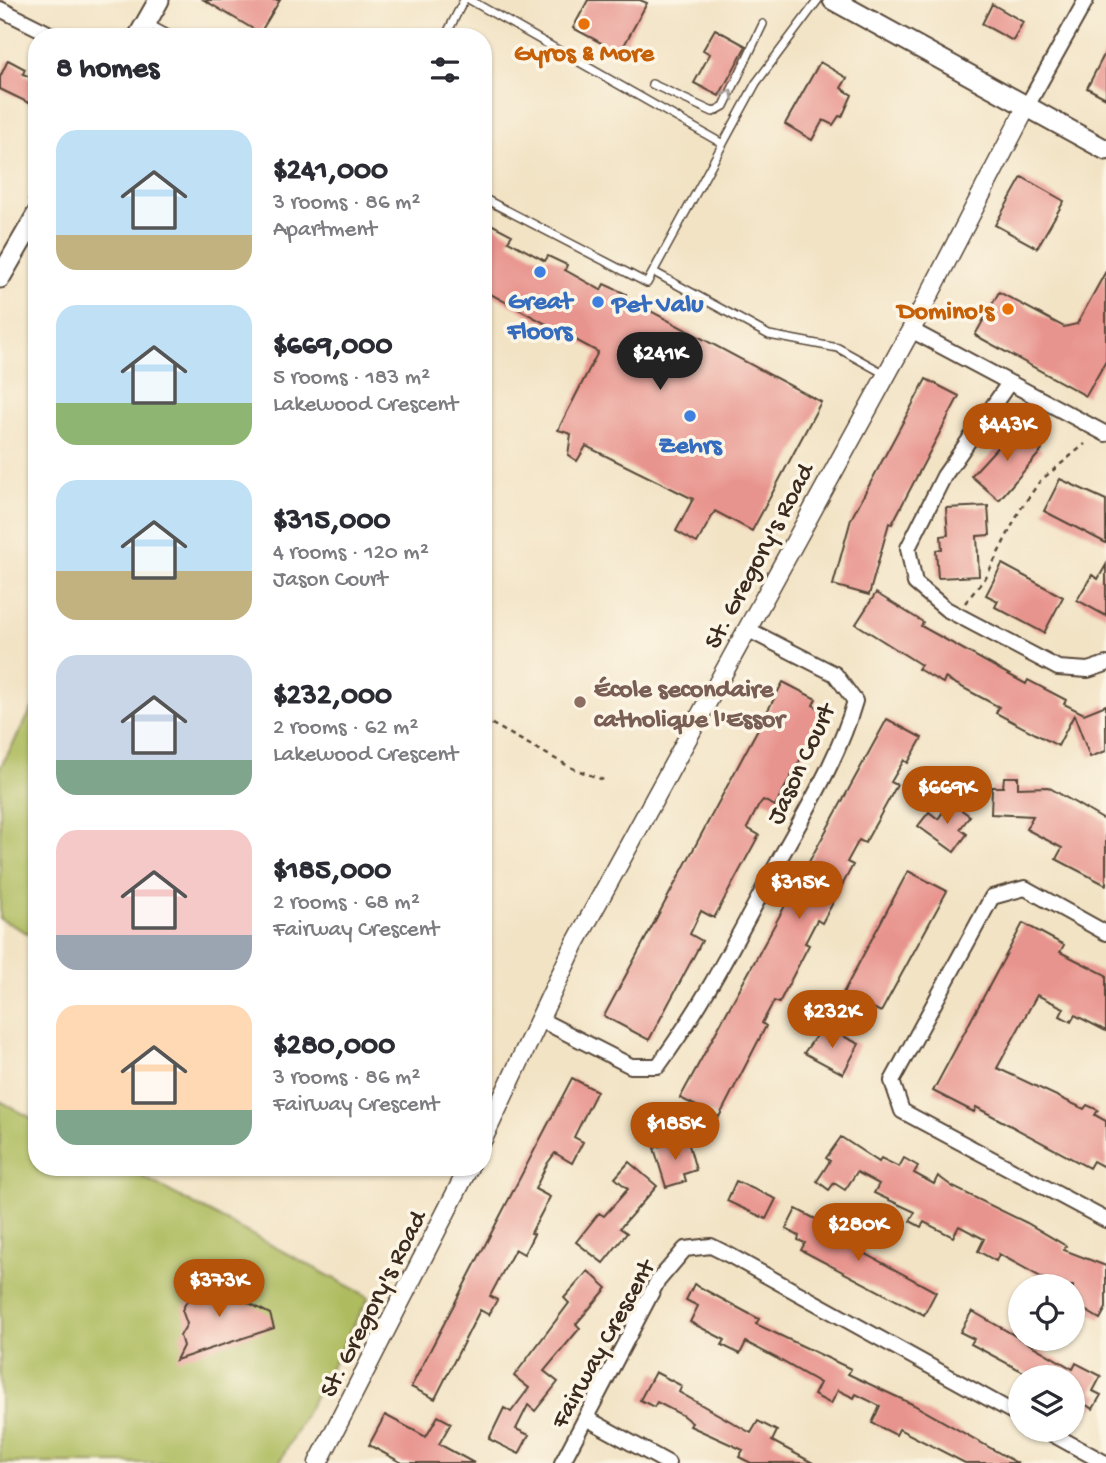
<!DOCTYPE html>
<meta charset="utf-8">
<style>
:root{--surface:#fff;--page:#f2f2f3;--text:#2b2b33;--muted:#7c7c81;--accent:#b45309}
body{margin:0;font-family:"Gochi Hand",sans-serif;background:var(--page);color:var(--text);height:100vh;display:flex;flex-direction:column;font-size:26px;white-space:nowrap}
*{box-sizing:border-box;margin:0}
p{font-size:23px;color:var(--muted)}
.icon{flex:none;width:38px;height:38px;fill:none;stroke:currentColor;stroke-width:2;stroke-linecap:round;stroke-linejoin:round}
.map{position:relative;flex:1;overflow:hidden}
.details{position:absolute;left:28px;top:28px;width:464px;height:1148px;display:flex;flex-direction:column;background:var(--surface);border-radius:28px;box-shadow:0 2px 5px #0004}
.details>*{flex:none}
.tools{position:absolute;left:1008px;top:1274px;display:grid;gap:14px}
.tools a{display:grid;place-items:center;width:77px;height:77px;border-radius:50%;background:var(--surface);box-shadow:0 2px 5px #0004;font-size:35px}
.price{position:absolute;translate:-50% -60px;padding:0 16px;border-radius:24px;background:var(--accent);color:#fff;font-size:23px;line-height:46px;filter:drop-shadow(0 2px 4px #0008)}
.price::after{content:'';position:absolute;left:50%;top:42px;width:21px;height:16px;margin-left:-10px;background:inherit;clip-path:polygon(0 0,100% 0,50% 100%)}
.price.on{background:#222;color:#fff}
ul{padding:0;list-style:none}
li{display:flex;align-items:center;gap:21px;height:175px;padding:0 28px}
li span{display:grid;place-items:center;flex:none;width:196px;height:140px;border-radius:21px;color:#555}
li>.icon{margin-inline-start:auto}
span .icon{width:84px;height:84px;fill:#fffc;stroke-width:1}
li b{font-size:30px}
h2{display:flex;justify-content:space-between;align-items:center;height:84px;padding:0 28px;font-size:30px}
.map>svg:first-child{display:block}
.green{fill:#aebc5e;stroke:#74733e;stroke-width:2}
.building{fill:#e8948e}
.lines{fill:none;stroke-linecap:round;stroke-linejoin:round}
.service-casing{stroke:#564637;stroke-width:10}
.minor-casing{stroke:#564637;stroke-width:18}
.tertiary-casing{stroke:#564637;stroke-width:21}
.secondary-casing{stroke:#564637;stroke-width:23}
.path{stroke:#564637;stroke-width:2.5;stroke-dasharray:5 5;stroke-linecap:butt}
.service{stroke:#fff;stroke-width:7}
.minor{stroke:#fff;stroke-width:14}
.tertiary{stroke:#fff;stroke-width:18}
.secondary{stroke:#fff;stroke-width:19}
.oneway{stroke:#a79f9a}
.food-dot{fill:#e8710a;stroke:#fcf5e5;stroke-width:2.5}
.shop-dot{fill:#3f7fe0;stroke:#fcf5e5;stroke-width:2.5}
.education-dot{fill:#8d6e63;stroke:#fcf5e5;stroke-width:2.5}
.labels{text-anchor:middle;stroke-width:7;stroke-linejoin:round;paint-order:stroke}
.food-label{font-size:26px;font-weight:bold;fill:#c56008;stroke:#fcf5e5}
.shop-label{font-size:26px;font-weight:bold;fill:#366cbe;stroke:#fcf5e5}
.street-label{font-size:26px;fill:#3b2a1e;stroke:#fcf5e5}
.education-label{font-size:26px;font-weight:bold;fill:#785e54;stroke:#fcf5e5;text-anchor:start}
</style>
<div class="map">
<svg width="1106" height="1463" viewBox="0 0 1106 1463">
<rect width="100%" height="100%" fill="#fcf5e5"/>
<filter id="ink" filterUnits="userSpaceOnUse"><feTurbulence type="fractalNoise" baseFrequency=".0143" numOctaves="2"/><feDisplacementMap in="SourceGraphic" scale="14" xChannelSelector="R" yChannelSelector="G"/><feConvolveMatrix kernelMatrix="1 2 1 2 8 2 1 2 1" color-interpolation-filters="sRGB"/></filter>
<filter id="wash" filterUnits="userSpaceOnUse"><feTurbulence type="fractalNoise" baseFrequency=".00686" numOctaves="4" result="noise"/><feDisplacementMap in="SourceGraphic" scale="28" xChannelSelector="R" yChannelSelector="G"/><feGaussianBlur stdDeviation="1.57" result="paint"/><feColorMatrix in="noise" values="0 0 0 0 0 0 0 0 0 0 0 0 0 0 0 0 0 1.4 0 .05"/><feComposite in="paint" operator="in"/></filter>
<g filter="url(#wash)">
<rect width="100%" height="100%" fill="#f2e3c5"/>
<path class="green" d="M37,700V938L0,919V768Z
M0,1101L37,1121V1167H124L369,1297L279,1463H0Z"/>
<g id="blocks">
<path class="building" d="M204,0H280L260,33Z
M588,0H640L647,3L620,53L573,28Z
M992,4L1023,22L1013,41L982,24Z
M715,29L746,46L719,96L694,83L710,54L703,50Z
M1106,51V98L1087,88Z
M8,60L25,69L23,74L37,80V107L0,89V77Z
M820,62L847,78L841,88L852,95L842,117L839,116L833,125L823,120L812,140L785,124Z
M1022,177L1064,201L1037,248L995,225Z
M489,223L512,235L508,241L545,261L548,256L567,265L565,270L601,290L604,284L626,294V298L821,402L752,531L715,511L697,543L676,531L693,499L586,446L577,461L568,455L571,434L558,430L598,352L483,290V230Z
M1106,271V361L1086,396L975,335L999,292L1064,327L1077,324Z
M926,379L959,396L892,524L889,523L869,595L833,585L851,519Z
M1016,427L1042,450L999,500L971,476Z
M1060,479L1106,500V543L1044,511Z
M988,506L990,535L977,536L979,576L938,578L936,550L942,549L941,536L948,535L946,508Z
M1002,564L1063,597L1044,633L995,607L998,601L986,595Z
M1106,565V616L1077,600L1092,575L1098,579Z
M876,593L923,622L921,626L1026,684L1028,680L1066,700L1064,704L1084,714L1106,705V751L1090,757L1074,715L1058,746L996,713L999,707L945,678L943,683L918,669L921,665L856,624Z
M783,682L816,699L813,705L826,712L775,806L763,800L759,805L747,828L759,835L714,918L701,911L690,934L702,941L649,1040L604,1016Z
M887,719L922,738L908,763L904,760L891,782L897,785L865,843L859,840L847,862L853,865L822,923L817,920L805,943L809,945L779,1003L774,1001L762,1023L766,1026L719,1117L680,1098Z
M1004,777H1018V788L1048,787L1106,821V885L1056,859L1062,848L1026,829L1033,816L991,814L992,787H1003Z
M950,802L970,816L960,829L967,834L954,852L918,826L929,812L938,819Z
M908,871L947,891L881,1012L843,993Z
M1023,923L1064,945L1060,952L1106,975V1031L1075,1015L1071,1022L1060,1016L1064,1008L1037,995L997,1068L1084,1109L1087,1105L1098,1110L1095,1115L1106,1121V1168L1093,1161L1089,1168L976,1107L974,1112L933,1091Z
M823,1026L859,1044L843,1074L804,1053Z
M572,1078L597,1091L574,1137L583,1142L572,1163L555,1153L547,1164L535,1189L550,1197L531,1233L534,1234L524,1254L515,1249L490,1296L497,1300L489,1315L480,1310L435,1399L411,1387Z
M841,1137L879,1162L881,1158L899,1167L904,1158L918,1166L914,1173L934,1184L938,1176L953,1187L1027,1223L1066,1246L1064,1250L1106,1266V1308L1100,1319L1073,1303V1286H1057L999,1254L996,1261L978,1251L984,1239L959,1226L953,1237L924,1222L921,1227L910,1221L915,1212L874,1193L879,1184L857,1172L845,1190L834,1183L829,1190L817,1181L830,1161L826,1158Z
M687,1138L696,1170L684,1174L686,1181L666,1187L654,1148Z
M629,1162L657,1186L620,1228L627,1233L603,1263L576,1242L599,1213L604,1216L628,1189L615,1178Z
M736,1181L776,1199L766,1219L727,1201Z
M796,1209L835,1229L831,1235L936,1292L924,1315L801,1250L805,1243L798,1240L799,1236L786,1229Z
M588,1271L607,1288L576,1324L580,1328L544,1371L558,1382L535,1411L528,1405L516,1429L529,1435L519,1454L489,1439L504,1408L511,1412L529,1388L514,1376L569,1303L564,1298Z
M200,1277L270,1314L274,1328L176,1360L183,1346L180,1336L187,1324L182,1310Z
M694,1284L759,1319L756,1324L851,1369L848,1374L912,1404L1017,1463H965L899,1429L896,1435L872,1423L880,1406L856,1394L854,1398L838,1390L831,1404L814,1395L820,1383L776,1358L746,1342L740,1354L722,1345L725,1340L690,1322L698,1306L686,1300Z
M972,1311L1073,1369L1076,1363L1101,1376L1093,1391L1101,1395L1093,1409L1073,1398V1377H1033L971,1344L974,1339L960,1332Z
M655,1372L682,1386L679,1392L751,1433L758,1421L777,1431L772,1441L813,1463H751L739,1457L743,1450L690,1426L692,1423L682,1415L657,1402L654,1407L640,1400Z
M385,1415L426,1437L438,1416L451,1423L439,1444L474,1463H402L369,1445Z"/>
</g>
</g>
<g filter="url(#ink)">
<use href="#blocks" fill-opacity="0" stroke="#564637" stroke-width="2"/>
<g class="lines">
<defs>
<path id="service" d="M470,0L723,144
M147,23L173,37
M445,37L464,0
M652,84L713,112L724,106L763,24
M483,198L647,283L756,83L818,0
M654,272L769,335L838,348L885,374"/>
<path id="minor" d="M0,9L56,37
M1027,106L1086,0
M911,330L1106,434
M1009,383L944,476L908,548L915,583L946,609L1058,668L1088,670L1106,664
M1106,933L1025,888L992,897L892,1081L902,1111L1106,1220
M541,1020L631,1066H658C706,1001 741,930 779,860C807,809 839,757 855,701L835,674L747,629
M586,1418L668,1463
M1045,1430L1105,1463
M562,1463L657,1282L685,1249L711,1246L731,1256L1020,1416"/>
<path id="tertiary" d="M483,1139L575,944L911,330L1027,106
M318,1463L469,1167"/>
<path id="secondary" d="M833,0L1106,150
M138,37L159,0
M0,278L37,214"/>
</defs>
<use href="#service" class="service-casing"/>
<use href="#minor" class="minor-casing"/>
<use href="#tertiary" class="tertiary-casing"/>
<use href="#secondary" class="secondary-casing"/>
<path class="path" d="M28,200L37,185
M965,603L986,577L1020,510L1040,481L1085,444
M483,719L572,768L606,781"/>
<use href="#service" class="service"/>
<use href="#minor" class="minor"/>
<use href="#tertiary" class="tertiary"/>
<use href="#secondary" class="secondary"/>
</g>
<defs><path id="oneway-chevron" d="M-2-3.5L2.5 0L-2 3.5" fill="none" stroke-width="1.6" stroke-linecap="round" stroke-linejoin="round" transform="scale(1.75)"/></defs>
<use class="oneway" href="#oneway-chevron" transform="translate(729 94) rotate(-64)"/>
</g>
<g class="food-dot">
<circle cx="584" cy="24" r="7"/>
<circle cx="1008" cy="309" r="7"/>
</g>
<g class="shop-dot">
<circle cx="540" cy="272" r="7"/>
<circle cx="598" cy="302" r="7"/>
<circle cx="690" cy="416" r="7"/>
</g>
<circle class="education-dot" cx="580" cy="702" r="7"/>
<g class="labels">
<g class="food-label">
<text x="584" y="60">Gyros &amp; More</text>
<text x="994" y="318" text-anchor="end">Domino's</text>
</g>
<g class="shop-label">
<text x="540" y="308">Great<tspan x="540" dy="30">Floors</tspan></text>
<text x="612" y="311" text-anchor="start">Pet Valu</text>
<text x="690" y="452">Zehrs</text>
</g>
<g class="street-label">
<text transform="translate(757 555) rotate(-62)" y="9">St. Gregory's Road</text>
<text transform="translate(799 763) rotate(-65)" y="9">Jason Court</text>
<text transform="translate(371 1303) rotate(-63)" y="9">St. Gregory's Road</text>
<text transform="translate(601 1343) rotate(-61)" y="9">Fairway Crescent</text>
</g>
<g class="education-label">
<text x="594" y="696">École secondaire<tspan x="594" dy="30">catholique l'Essor</tspan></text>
</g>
</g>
</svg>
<div class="tools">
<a><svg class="icon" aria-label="locate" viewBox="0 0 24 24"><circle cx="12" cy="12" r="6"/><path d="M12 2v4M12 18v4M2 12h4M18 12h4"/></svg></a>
<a><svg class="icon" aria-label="layers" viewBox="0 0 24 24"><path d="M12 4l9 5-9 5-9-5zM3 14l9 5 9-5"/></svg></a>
</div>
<b class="price on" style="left:660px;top:392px">$241K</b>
<b class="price" style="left:1007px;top:463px">$443K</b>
<b class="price" style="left:947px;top:826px">$669K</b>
<b class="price" style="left:799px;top:921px">$315K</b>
<b class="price" style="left:832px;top:1050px">$232K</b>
<b class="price" style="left:675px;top:1162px">$185K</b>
<b class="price" style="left:858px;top:1263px">$280K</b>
<b class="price" style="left:219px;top:1319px">$373K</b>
<section class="details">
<h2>8 homes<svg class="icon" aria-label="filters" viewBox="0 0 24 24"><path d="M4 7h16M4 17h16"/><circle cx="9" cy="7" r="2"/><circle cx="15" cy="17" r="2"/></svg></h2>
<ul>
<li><span style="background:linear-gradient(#bfe0f5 75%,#c2b280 0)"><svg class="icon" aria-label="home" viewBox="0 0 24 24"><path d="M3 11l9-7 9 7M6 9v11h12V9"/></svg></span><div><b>$241,000</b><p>3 rooms · 86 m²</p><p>Apartment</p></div></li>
<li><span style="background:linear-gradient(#bfe0f5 70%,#8fb573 0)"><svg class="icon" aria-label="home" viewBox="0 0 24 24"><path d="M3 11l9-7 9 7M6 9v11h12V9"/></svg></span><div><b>$669,000</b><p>5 rooms · 183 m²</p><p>Lakewood Crescent</p></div></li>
<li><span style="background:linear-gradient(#bfe0f5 65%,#c2b280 0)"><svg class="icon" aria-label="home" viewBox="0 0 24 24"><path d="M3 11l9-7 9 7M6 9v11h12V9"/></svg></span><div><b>$315,000</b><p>4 rooms · 120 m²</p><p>Jason Court</p></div></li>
<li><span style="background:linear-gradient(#c9d6e8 75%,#7fa58c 0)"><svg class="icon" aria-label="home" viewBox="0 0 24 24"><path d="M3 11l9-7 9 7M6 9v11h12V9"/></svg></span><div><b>$232,000</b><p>2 rooms · 62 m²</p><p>Lakewood Crescent</p></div></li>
<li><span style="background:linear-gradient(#f6c9c9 75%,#9aa5b1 0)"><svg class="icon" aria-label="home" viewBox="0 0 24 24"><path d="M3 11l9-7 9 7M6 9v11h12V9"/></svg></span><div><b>$185,000</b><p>2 rooms · 68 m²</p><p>Fairway Crescent</p></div></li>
<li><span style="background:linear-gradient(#ffd9b3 75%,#7fa58c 0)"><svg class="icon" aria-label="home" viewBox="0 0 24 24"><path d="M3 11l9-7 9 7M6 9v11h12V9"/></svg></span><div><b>$280,000</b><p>3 rooms · 86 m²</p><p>Fairway Crescent</p></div></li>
</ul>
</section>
</div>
